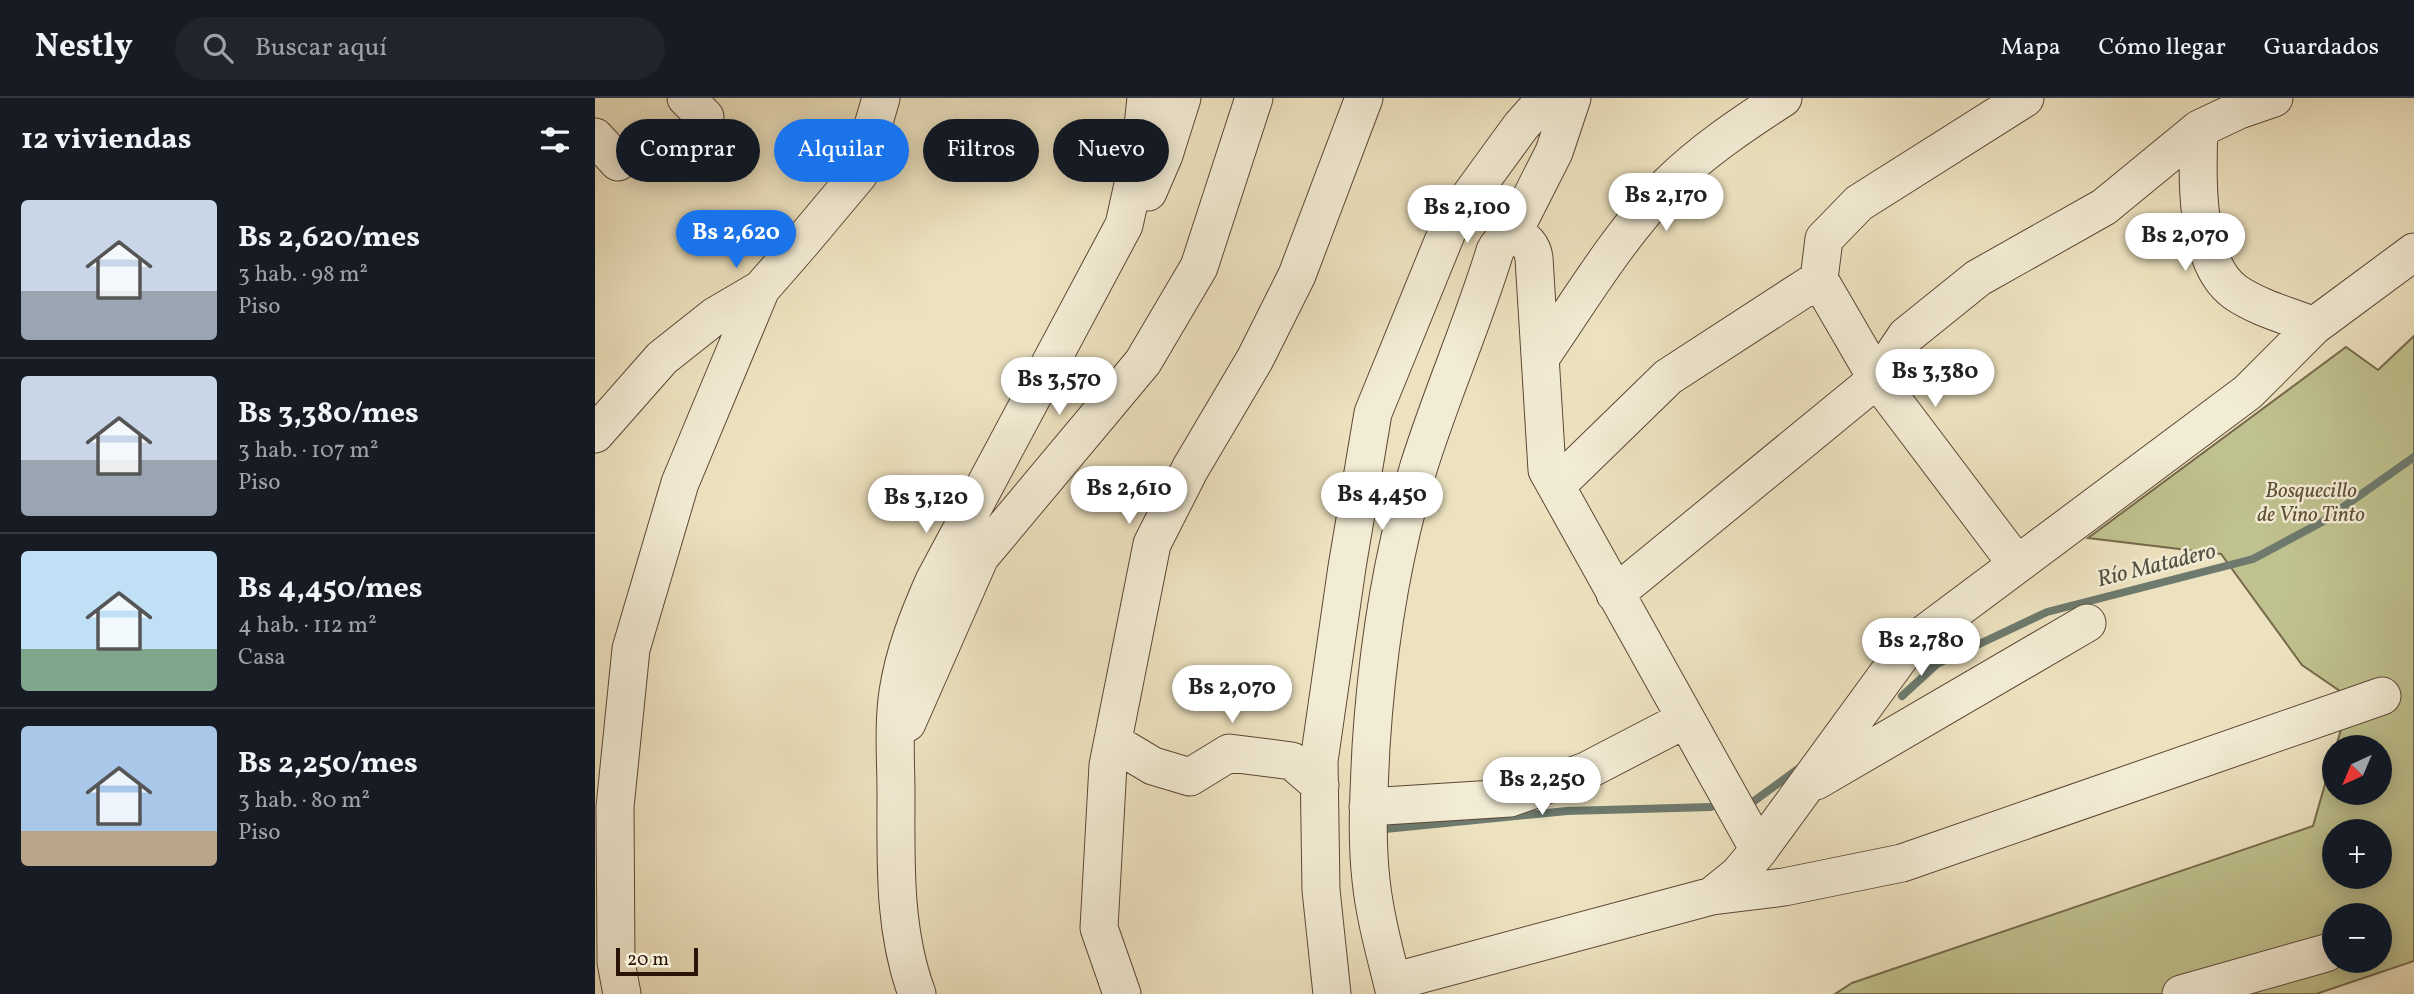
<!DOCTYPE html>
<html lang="es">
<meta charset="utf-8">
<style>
:root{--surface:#171b24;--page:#20242c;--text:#f1f3f6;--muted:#9ea1a6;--line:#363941;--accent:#1a73e8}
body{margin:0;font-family:Vollkorn,serif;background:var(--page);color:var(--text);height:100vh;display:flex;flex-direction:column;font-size:26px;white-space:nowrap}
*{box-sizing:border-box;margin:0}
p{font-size:23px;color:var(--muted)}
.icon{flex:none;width:38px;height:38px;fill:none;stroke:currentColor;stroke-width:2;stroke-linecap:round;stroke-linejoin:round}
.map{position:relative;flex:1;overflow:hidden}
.panel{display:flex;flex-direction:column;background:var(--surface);width:595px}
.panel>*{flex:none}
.hud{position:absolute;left:21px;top:21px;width:665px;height:63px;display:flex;gap:14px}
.needle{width:46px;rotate:224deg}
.tools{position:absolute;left:1727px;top:637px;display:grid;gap:14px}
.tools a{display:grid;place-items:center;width:70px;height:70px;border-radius:50%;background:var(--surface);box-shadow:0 4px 18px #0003;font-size:35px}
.scale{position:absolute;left:21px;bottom:18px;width:82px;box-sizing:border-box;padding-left:7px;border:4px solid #2c1308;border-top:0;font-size:19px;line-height:24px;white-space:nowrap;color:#2c1308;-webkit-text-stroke:5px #f3ecd5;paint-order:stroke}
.price{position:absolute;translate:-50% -60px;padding:0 16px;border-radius:24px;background:#fff;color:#222;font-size:23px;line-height:46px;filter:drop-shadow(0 2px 4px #0008)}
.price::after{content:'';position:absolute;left:50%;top:42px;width:21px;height:16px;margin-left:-10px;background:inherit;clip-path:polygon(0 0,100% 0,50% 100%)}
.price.selected{background:var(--accent);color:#fff}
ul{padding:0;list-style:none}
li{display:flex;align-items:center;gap:21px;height:175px;padding:0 21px}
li+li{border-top:2px solid var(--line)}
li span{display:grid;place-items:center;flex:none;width:196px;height:140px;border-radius:7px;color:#555}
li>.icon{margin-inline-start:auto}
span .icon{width:84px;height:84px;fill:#fffc;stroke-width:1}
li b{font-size:30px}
h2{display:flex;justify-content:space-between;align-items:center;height:84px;padding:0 21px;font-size:30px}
.tag{padding:0 24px;border-radius:32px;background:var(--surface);box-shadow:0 4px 18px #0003;font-size:24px;line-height:63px}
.tag.selected{background:var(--accent);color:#fff}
header{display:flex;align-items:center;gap:42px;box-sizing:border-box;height:98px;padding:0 35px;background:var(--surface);border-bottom:2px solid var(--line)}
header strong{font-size:33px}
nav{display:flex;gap:38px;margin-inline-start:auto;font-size:24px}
.search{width:490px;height:63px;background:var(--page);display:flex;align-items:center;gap:18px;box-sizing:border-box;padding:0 24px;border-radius:38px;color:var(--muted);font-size:26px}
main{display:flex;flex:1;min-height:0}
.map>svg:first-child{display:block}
.green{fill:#bfc18e;stroke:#766a4b;stroke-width:2;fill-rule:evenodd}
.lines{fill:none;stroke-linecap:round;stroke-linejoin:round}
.stream{stroke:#6d7a6d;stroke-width:8}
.minor-casing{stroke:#5c4736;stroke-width:39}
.minor{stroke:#f3ecd5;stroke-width:37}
.labels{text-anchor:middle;stroke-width:5;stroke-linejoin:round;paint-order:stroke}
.park-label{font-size:21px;font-style:italic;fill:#5f5037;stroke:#f3ecd5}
.water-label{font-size:23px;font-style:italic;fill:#524f43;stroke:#f3ecd5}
</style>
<header>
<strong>Nestly</strong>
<div class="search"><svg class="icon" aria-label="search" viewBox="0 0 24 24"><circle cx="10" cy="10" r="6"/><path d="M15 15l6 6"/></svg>Buscar aquí</div>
<nav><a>Mapa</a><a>Cómo llegar</a><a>Guardados</a></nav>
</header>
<main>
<section class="panel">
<h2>12 viviendas<svg class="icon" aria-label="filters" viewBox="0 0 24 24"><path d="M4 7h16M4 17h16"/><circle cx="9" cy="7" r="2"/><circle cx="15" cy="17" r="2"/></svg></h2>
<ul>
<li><span style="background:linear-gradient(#c9d6e8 65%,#9aa5b1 0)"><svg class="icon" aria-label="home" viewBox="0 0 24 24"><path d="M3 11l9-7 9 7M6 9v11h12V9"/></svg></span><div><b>Bs 2,620/mes</b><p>3 hab. · 98 m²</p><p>Piso</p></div></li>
<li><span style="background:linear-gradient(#c9d6e8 60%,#9aa5b1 0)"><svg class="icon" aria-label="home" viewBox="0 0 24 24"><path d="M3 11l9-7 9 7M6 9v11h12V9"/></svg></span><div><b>Bs 3,380/mes</b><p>3 hab. · 107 m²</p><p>Piso</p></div></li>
<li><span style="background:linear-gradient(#bfe0f5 70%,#7fa58c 0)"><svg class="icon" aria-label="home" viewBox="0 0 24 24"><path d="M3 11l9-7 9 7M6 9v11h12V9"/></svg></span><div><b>Bs 4,450/mes</b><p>4 hab. · 112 m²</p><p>Casa</p></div></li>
<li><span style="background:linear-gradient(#a9c7e8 75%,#b9a48a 0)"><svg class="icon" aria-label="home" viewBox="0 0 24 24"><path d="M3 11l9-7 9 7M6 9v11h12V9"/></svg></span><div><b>Bs 2,250/mes</b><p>3 hab. · 80 m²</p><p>Piso</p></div></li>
</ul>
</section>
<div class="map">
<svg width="1819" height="896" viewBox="0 0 1819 896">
<rect width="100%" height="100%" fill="#ede2bf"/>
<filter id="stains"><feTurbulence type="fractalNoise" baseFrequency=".00286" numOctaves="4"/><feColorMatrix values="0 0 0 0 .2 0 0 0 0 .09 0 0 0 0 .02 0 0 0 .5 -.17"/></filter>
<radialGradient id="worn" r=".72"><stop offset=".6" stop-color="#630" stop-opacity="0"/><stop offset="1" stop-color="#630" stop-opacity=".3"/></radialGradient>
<path class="green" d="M1819,238V863L1721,896H1240L1257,885L1718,728L1739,655L1740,695H1785V649H1741L1755,600L1707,567L1626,456L1493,440L1751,249L1783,272ZM1740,733H1785V779H1740ZM1740,817H1785V863H1740Z"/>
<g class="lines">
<path class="stream" d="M1307,598L1342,566L1452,514L1658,461L1727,424L1819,359
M1155,706L1203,671
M790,731L972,713L1116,709"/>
<defs>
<path id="minor" d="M91,0L110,19
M1604,31C1602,77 1599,164 1640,194C1663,210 1694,218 1719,228
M0,39L23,64
M553,94L569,57L587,0
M916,139L959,54L977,0
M1224,181L1282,281L1421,465
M946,259C986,201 1024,137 1073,87C1106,54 1149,25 1188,0
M0,336L67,260L120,218L166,191L207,144L264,76L286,0
M961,388L1073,279L1224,181L1229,141L1264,105L1430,0
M1020,496L1282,281L1311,238L1383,180L1509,109L1604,31L1644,12L1679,0
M312,625L385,459L548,264L604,169L659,0
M518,644L558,668L595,679L634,655L697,663L725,687
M1221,683L1492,525
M773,709L915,700L991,673L1091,621
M1117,798L1189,789L1307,765L1787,598
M797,884L1117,798L1143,777L1164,752L1313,548L1653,294L1719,228L1819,154
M27,896L21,864L20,709L36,551L85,385L166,191
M322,896C298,831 301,763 301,696C301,663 298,627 303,594C309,555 323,519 339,483L529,127L545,55L551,0
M527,896L504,830L513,667L557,446L595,371L660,261L702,177L769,0
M737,896L726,792L724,663L752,469L778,315L856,124L926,28L951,0
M800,896C791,858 780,821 776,782C771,738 774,693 776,649C782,554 796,459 824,368C847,295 878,225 900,153C911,130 936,137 939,160L952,372L1164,752
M1586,896L1731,855"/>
</defs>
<use href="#minor" class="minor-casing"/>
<use href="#minor" class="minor"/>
</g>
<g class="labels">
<g class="park-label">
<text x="1716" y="399">Bosquecillo<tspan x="1716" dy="24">de Vino Tinto</tspan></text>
</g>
<g class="water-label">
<text transform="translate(1561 466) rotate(-14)" y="8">Río Matadero</text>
</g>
</g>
<rect width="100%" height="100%" filter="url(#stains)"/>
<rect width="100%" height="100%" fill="url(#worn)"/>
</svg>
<div class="tools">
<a><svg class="needle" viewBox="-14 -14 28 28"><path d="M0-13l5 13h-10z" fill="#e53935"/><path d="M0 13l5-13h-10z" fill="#9ea1a6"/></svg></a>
<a>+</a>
<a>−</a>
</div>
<div class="scale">20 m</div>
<b class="price" style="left:1071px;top:135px">Bs 2,170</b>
<b class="price" style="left:872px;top:147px">Bs 2,100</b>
<b class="price selected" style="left:141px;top:172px">Bs 2,620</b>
<b class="price" style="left:1590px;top:175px">Bs 2,070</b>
<b class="price" style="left:1340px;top:311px">Bs 3,380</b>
<b class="price" style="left:464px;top:319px">Bs 3,570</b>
<b class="price" style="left:534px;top:428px">Bs 2,610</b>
<b class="price" style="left:787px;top:434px">Bs 4,450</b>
<b class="price" style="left:331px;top:437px">Bs 3,120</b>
<b class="price" style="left:1326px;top:580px">Bs 2,780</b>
<b class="price" style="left:637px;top:627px">Bs 2,070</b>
<b class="price" style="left:947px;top:719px">Bs 2,250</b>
<div class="hud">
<a class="tag">Comprar</a>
<a class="tag selected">Alquilar</a>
<a class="tag">Filtros</a>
<a class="tag">Nuevo</a>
</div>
</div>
</main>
